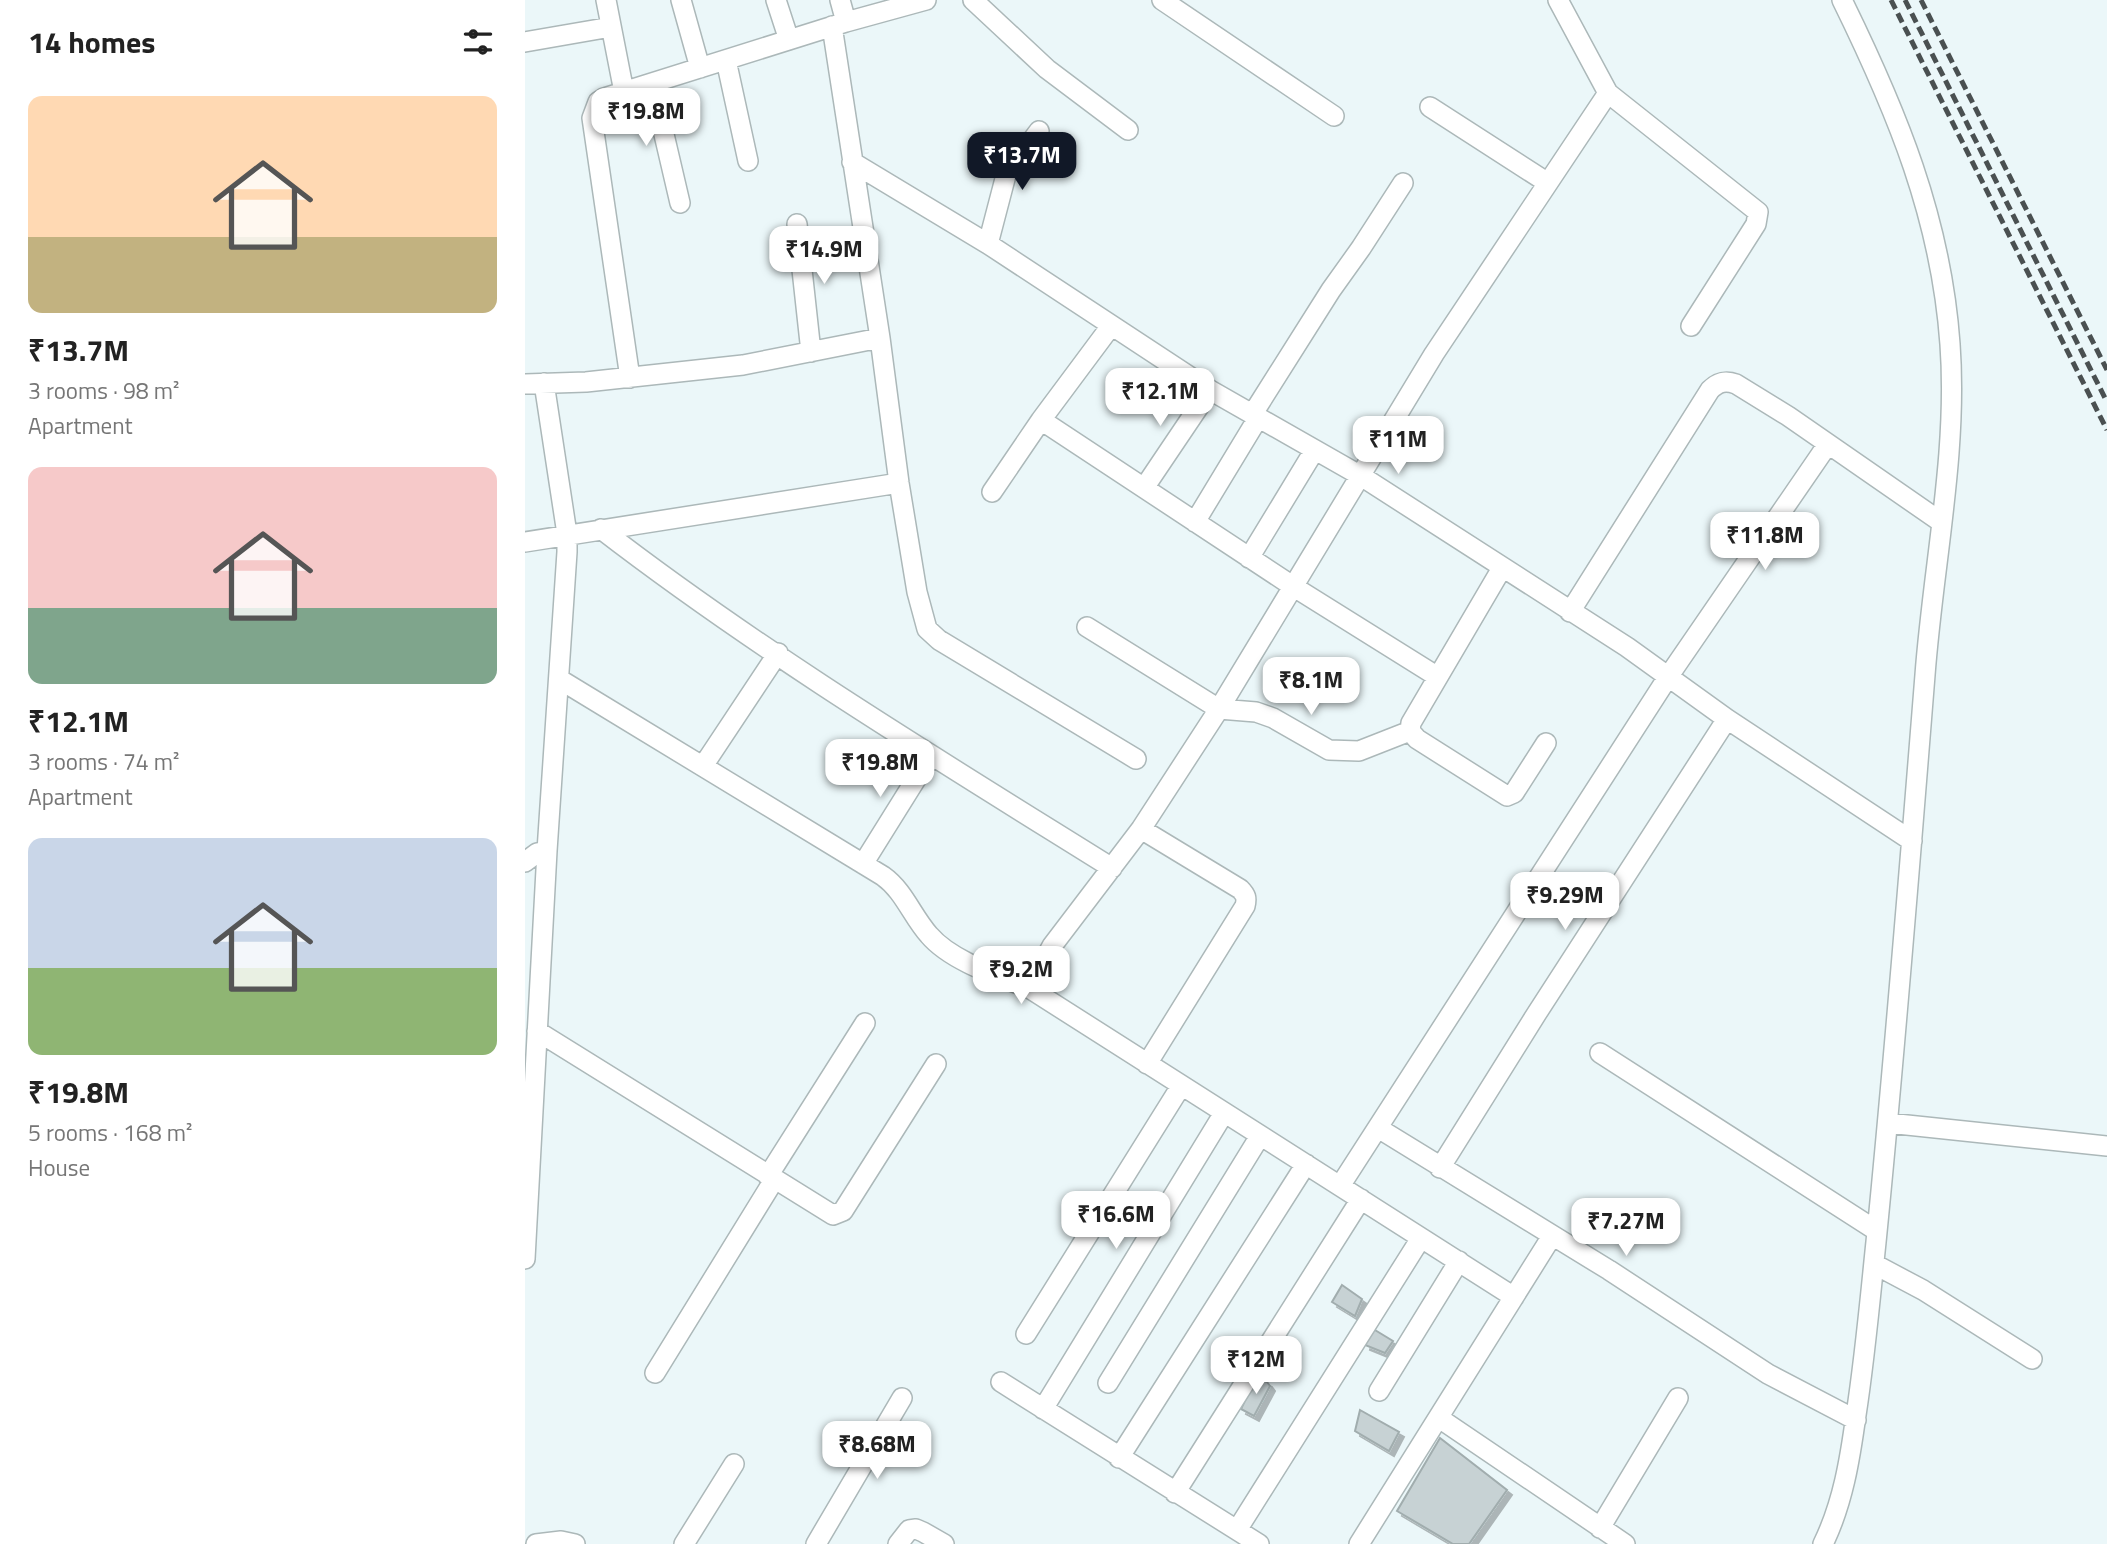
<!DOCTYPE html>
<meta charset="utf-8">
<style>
:root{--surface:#fff;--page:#f6f6f6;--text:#222;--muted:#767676;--accent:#111827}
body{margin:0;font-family:"Titillium Web",sans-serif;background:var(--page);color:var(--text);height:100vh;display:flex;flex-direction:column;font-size:26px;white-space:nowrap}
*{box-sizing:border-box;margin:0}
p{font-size:23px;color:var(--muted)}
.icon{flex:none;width:38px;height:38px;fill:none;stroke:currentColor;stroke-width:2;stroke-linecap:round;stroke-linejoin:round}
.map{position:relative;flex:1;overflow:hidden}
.sheet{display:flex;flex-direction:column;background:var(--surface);width:525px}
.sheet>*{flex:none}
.price{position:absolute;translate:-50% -60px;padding:0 16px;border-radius:14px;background:#fff;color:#222;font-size:23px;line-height:46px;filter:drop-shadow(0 2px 4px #0008)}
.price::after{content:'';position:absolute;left:50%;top:42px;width:21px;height:16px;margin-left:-10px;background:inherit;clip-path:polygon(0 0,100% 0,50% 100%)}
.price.selected{background:var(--accent);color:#fff}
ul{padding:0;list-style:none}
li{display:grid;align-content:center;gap:14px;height:371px;padding:0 28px}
li span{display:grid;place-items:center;height:217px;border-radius:14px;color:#555}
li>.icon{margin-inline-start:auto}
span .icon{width:126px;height:126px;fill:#fffc;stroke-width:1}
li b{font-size:30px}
h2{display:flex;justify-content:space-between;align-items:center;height:84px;padding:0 28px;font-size:30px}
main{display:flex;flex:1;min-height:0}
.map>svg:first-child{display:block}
.building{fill:#c7d2d4;stroke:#a1adae;stroke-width:2;filter:url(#shadow)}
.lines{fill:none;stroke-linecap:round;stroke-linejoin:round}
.minor-casing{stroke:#acb8b9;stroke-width:22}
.minor{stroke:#fff;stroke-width:19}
.rail{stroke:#4a5051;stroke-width:5;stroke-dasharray:10 5;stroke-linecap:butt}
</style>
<main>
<section class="sheet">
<h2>14 homes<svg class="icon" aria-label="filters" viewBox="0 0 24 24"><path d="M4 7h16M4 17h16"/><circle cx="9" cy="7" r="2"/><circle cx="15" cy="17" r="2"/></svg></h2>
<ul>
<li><span style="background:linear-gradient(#ffd9b3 65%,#c2b280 0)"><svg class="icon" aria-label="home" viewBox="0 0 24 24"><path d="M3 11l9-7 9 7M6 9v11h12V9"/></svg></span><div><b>₹13.7M</b><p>3 rooms · 98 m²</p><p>Apartment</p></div></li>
<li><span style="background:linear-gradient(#f6c9c9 65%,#7fa58c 0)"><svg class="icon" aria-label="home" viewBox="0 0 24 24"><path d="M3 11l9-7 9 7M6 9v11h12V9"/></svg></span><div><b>₹12.1M</b><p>3 rooms · 74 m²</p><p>Apartment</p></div></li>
<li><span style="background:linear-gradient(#c9d6e8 60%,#8fb573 0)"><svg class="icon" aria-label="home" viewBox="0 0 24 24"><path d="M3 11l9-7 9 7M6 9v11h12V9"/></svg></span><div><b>₹19.8M</b><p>5 rooms · 168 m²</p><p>House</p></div></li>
</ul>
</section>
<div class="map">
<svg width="1582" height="1544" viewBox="0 0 1582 1544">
<defs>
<filter id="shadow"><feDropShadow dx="5" dy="5" stdDeviation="0" flood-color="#0004"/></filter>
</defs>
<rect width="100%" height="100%" fill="#ebf7f9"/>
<path class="building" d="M817,1285L837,1299L830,1316L807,1302Z
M845,1327L868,1341L860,1353L840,1345Z
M731,1377L742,1382L745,1386L729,1416L716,1409Z
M835,1410L874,1432L864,1451L830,1431Z
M915,1438L982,1490L944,1544H928L872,1511Z"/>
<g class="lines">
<defs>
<path id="minor" d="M81,0L99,92
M156,0L175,68
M251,0L264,40
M315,0L321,22L401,0
M448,0L522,69L603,130
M637,0L809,116
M1033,0L1083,93L1233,212L1231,224L1166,326
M307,26L355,338L374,483L392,592L402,629L414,640L611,759
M0,42L86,27
M201,60L223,161
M127,83L155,203
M905,107L1023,183
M327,162L463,244L685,390L836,476L1102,647L1202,719L1387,841
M272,224L286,352
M463,244L481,175L514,131
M105,378L67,118L73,102L79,98L321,22
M0,384L61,382L218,365L355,338
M727,415L806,290L836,248L878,183
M516,420L769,587L913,677
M619,488L685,390
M467,492L516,420L586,326
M670,522L733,418
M76,529C237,653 414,760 587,868
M0,542L374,483
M724,558L789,451
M977,568L886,723L885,731L892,739L982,796L989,793L1021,743
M1045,612L1185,390C1193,382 1200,380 1211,384L1263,416L1416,522
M562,627L694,709L731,712L748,718L804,750L834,751L885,731
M34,679L358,876C379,891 387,916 404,935C426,961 473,976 504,988L989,1297
M178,766L253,653
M616,829L715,889C721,895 722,898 720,906L622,1064
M0,862L12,853L22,851
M338,864L406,755
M504,988L527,946L616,829L694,709L909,354L1083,93
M12,1031L308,1215L318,1211L411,1064
M1075,1053L1352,1231
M1363,1123L1582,1146
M853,1128L1084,1270L1243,1374L1331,1420
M915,1168L1012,1013L1202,719
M243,1176L340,1023
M815,1186L1143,677L1303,444
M0,1259L22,851L42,552V534L19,383
M1349,1264L1398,1290L1507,1359
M501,1334L656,1086
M130,1373L249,1180
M476,1382L734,1544
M583,1383L735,1136
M854,1391L934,1261
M518,1409L699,1113
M914,1418L1100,1544
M594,1458L781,1164
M650,1493L836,1199
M1075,1528L1153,1398
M712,1530L896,1238
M11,1544L36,1541L50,1544
M159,1544L209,1464
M291,1544L377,1398
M373,1544L384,1530L391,1529L398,1532L419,1544
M834,1544L1027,1236
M1298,1544C1318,1503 1325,1459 1331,1415C1340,1357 1345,1300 1351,1242C1370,1053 1385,864 1400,675C1408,566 1433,454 1425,344C1416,218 1372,112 1317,0"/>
</defs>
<use href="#minor" class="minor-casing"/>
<use href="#minor" class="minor"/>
<path class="rail" d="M1366,0L1582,430
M1380,0L1582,402
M1396,0L1582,370"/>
</g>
</svg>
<b class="price" style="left:121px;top:148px">₹19.8M</b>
<b class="price selected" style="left:497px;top:192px">₹13.7M</b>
<b class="price" style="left:299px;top:286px">₹14.9M</b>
<b class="price" style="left:635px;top:428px">₹12.1M</b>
<b class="price" style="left:873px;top:476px">₹11M</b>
<b class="price" style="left:1240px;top:572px">₹11.8M</b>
<b class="price" style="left:786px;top:717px">₹8.1M</b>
<b class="price" style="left:355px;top:799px">₹19.8M</b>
<b class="price" style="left:1040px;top:932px">₹9.29M</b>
<b class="price" style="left:496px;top:1006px">₹9.2M</b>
<b class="price" style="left:591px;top:1251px">₹16.6M</b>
<b class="price" style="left:1101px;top:1258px">₹7.27M</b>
<b class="price" style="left:731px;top:1396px">₹12M</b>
<b class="price" style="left:352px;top:1481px">₹8.68M</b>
</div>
</main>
